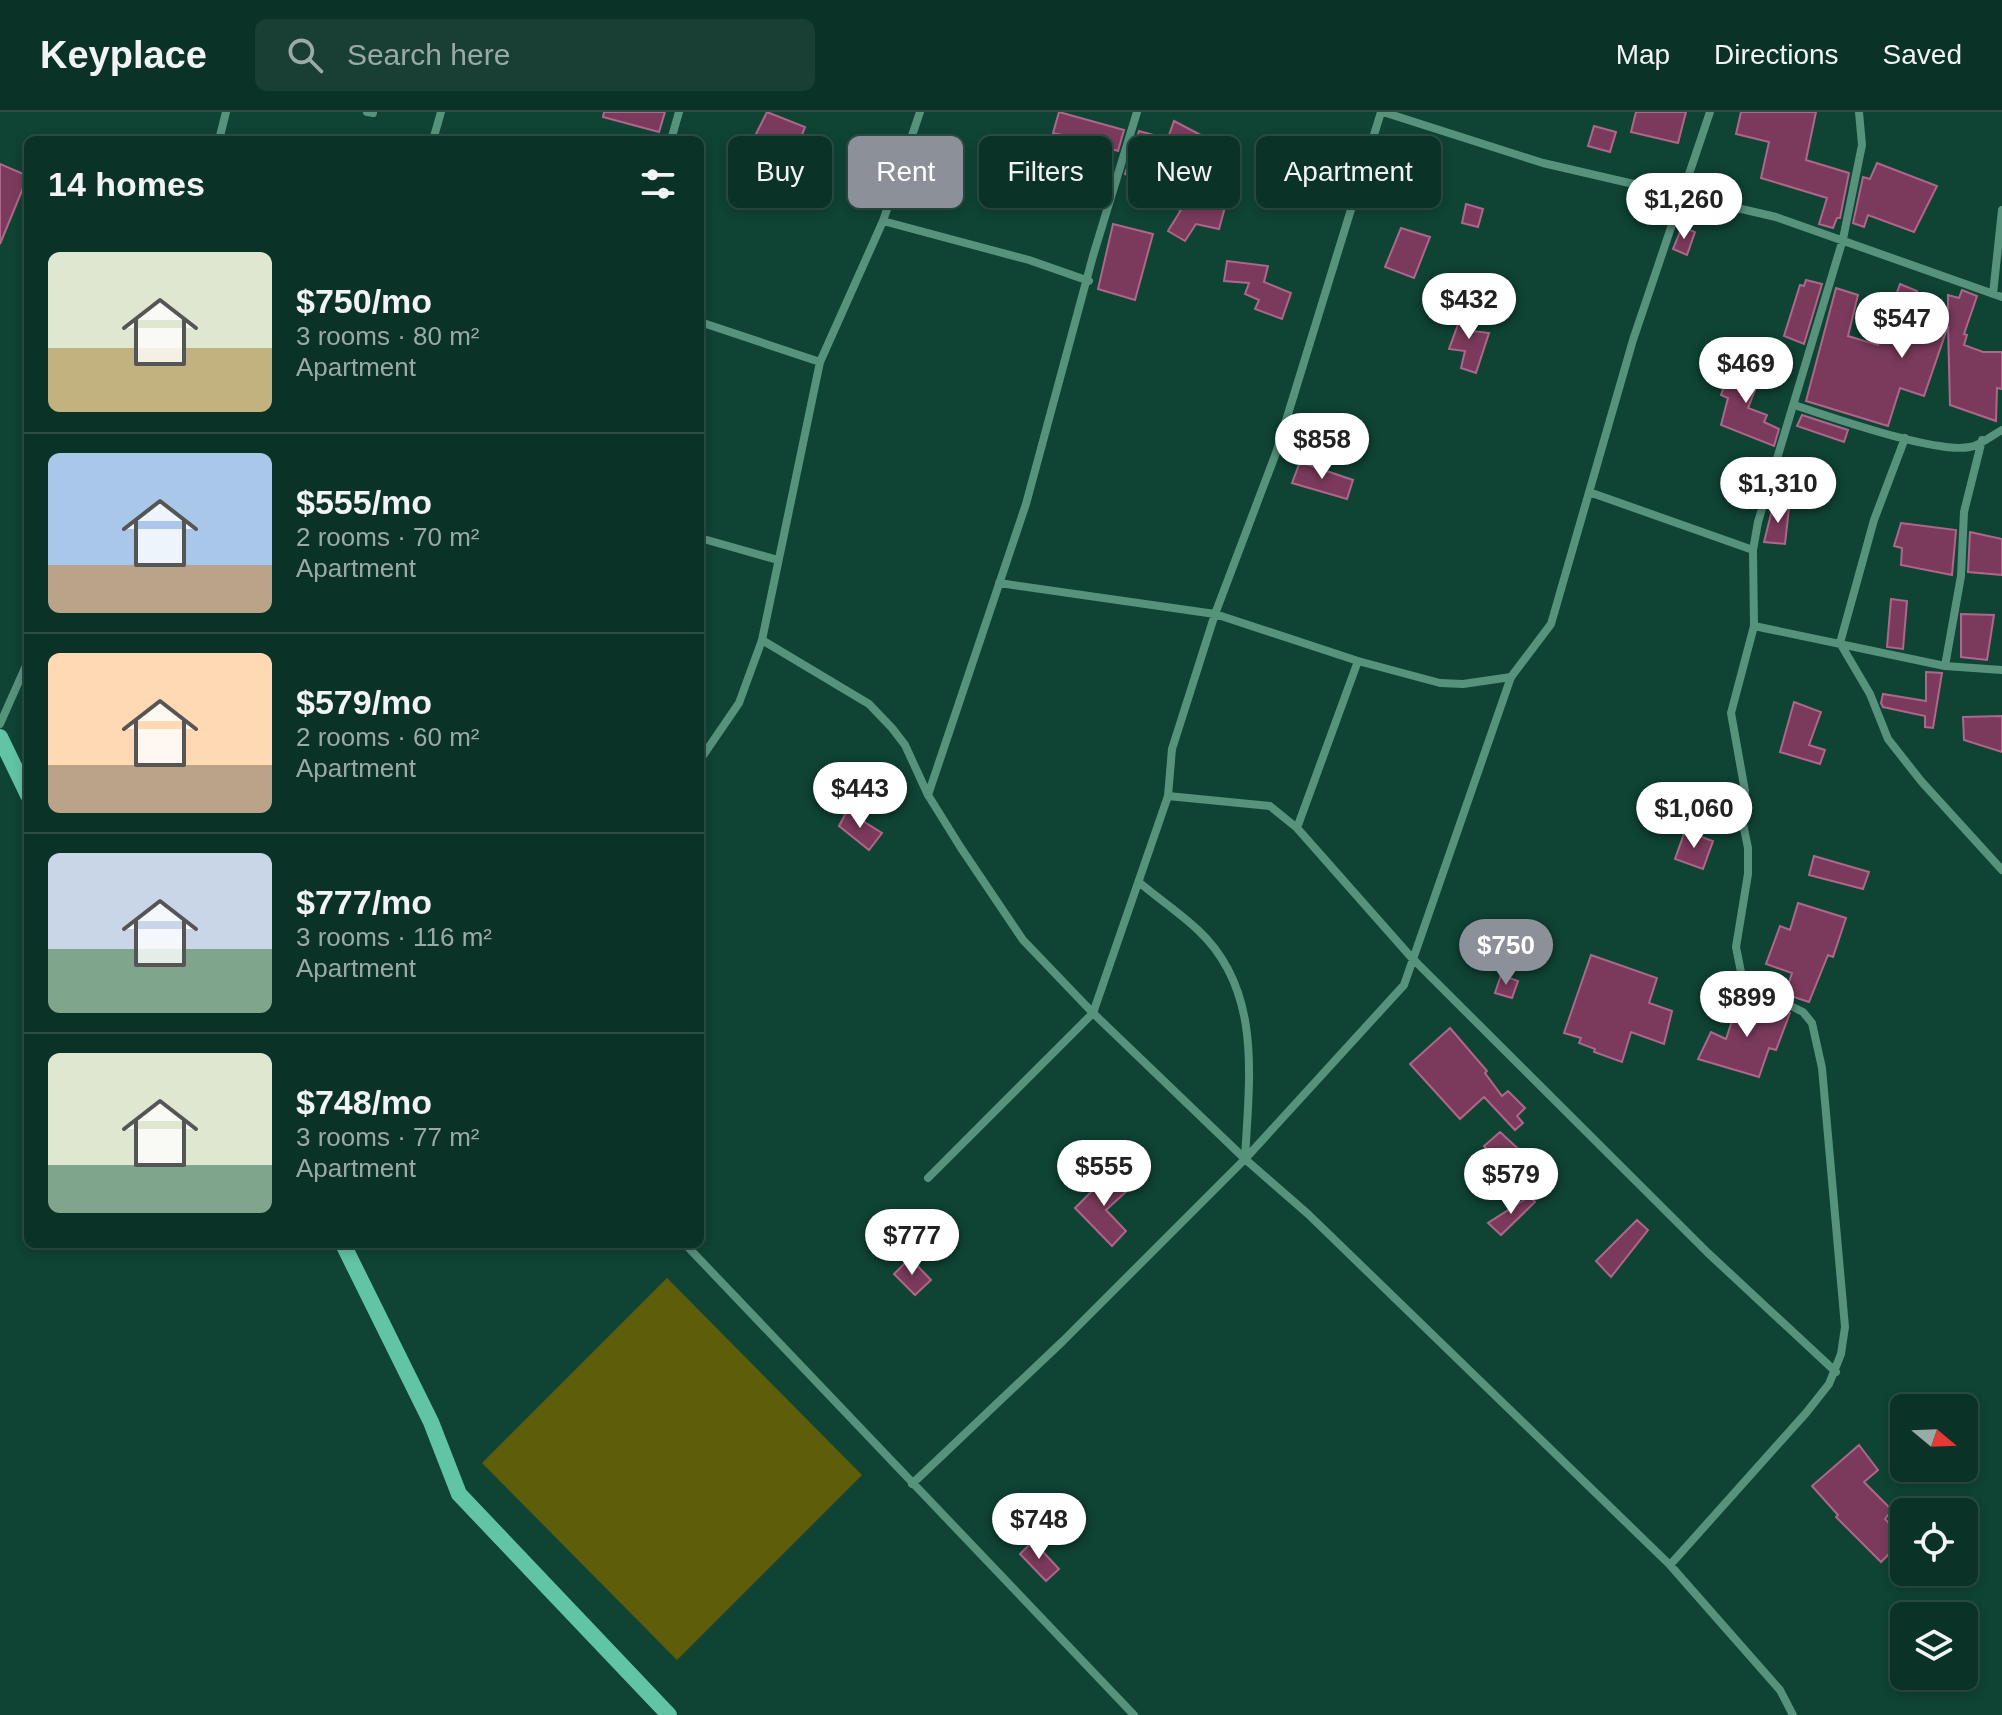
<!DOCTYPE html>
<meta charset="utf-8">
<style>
:root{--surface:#0b3227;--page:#193e33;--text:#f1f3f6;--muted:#9aaaa7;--line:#2b4d44;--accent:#8c9099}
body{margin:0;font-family:Arial,sans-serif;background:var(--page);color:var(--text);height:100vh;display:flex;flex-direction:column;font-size:30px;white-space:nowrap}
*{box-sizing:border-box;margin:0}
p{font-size:26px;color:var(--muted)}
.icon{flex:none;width:44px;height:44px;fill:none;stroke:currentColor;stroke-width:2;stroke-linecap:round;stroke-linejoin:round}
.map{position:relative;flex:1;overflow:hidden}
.panel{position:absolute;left:24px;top:24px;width:680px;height:1112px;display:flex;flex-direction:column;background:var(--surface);border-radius:12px;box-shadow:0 4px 12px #0003,0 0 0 2px var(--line)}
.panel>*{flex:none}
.hud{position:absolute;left:728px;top:24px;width:760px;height:72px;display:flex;gap:16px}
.needle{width:52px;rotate:109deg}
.controls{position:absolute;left:1890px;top:1282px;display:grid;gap:16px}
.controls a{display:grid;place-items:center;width:88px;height:88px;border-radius:12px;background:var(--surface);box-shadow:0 4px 12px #0003,0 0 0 2px var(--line);font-size:40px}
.price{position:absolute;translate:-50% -68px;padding:0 18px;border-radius:28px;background:#fff;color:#222;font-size:26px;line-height:52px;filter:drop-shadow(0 2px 4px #0008)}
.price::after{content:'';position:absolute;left:50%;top:48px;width:24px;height:18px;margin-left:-12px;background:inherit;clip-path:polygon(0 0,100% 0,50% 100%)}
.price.on{background:var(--accent);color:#fff}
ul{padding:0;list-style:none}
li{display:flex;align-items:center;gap:24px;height:200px;padding:0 24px}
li+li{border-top:2px solid var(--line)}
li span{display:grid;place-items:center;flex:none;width:224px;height:160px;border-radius:12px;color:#555}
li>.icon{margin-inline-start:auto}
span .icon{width:96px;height:96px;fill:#fffc;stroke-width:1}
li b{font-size:34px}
h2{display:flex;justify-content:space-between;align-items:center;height:96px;padding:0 24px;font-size:34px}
.tag{padding:0 28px;border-radius:12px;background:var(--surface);box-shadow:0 4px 12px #0003,0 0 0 2px var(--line);font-size:28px;line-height:72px}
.tag.on{background:var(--accent);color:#fff}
header{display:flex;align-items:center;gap:48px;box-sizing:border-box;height:112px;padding:0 40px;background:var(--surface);border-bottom:2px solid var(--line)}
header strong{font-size:38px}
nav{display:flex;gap:44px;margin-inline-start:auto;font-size:28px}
.search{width:560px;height:72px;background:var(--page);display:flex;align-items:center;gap:20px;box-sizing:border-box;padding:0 28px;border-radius:12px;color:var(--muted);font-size:30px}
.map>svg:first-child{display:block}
.green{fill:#5e5e0a}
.building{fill:#7b3a5b;stroke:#ad6789;stroke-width:2}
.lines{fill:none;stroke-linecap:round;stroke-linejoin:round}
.street{stroke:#57927d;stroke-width:8}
.secondary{stroke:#61c4a4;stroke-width:16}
</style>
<header>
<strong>Keyplace</strong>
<div class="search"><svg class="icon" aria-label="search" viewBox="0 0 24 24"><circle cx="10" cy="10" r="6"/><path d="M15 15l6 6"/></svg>Search here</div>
<nav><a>Map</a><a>Directions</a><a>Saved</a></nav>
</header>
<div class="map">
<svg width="2002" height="1603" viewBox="0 0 2002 1603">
<rect width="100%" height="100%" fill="#0f4334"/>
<path class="green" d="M667,1166L862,1363L677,1548L482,1351Z"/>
<path class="building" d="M604,0H665L659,20L603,5Z
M767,0L805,15L795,41L754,26Z
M1059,0L1124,18L1118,39L1083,28L1073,52L1054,44L1062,23L1053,21Z
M1636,0H1686L1678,31L1631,20Z
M1741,0H1816L1806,48L1849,61L1840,106H1837L1833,116L1819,112L1827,86L1761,66L1769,30L1736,22Z
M1174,9L1214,30L1233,35L1219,70L1163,40Z
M1594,14L1616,20L1610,40L1588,34Z
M1139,19L1157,24L1137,68L1125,62Z
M858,31L875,36L870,53L853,48Z
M1877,51L1937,74L1914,120L1868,103L1864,115L1853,111L1863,65L1870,67Z
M0,52L28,64L0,132Z
M1407,58L1433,67L1426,87L1400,78Z
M1170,73L1227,88L1219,117L1196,112L1185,129L1168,119L1181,98L1165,94Z
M1466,92L1483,97L1478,115L1462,111Z
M1113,112L1153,122L1135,188L1098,177Z
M1682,115L1695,120L1687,143L1673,137Z
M1401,116L1430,125L1414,166L1385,155Z
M1227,149L1268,154L1264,170L1291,181L1282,207L1255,197L1259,188L1245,182L1249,171L1224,169Z
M1806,168L1822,172L1804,232L1784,224L1800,173L1804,174Z
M1900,172L1917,179L1910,197L1948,208V183L1959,186L1962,178L1977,184L1964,222L1967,223L1964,233L1983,240H2002V277L1997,276L1996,309L1950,293L1948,214L1924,284L1900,276L1888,314L1806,289L1836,176L1858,183L1848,224L1878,233Z
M1464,196L1478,201L1472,219L1489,221L1476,261L1461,256L1465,239L1449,237Z
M1743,247L1764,256L1748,296L1767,303L1764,310L1779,317L1774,334L1721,313L1728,286L1721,283L1728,264L1736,267Z
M1802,303L1848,318L1844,330L1797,314Z
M1300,350L1353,368L1347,387L1292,371Z
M1774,390L1789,396L1785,432L1764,430Z
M1901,411L1956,418L1952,463L1901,453L1902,436L1894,434Z
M1970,420L2002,427V463L1968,460Z
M1891,487L1907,489L1903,537L1887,535Z
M1961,502L1994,503L1987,548L1961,545Z
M1926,560L1942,561L1933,616L1925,615V604L1883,595L1881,591L1883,582L1926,589Z
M1794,590L1821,600L1809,633L1825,638L1820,652L1780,640Z
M2002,604V640L1964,628L1963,605Z
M847,699L882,721L869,738L839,714Z
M1685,719L1713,729L1703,757L1675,747Z
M1814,744L1869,760L1863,777L1809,763Z
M1798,791L1846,806L1833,845L1828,843L1809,890L1785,882L1792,861L1766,852L1780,814L1790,818Z
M1591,843L1657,866L1649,891L1672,899L1664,932L1631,920L1622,950L1594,940L1595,937L1579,931L1581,926L1564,921Z
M1501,863L1518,869L1512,886L1495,881Z
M1739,888L1762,895L1764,891L1790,901L1776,938L1769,936L1759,965L1698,947L1711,920L1726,927Z
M1450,916L1487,959L1485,961L1502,984L1508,979L1525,996L1517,1004L1523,1011L1515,1018L1484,985L1460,1007L1410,952Z
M1500,1020L1528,1046L1509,1065L1484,1034Z
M1111,1060L1128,1078L1106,1098L1126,1119L1112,1134L1075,1096Z
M1530,1084L1535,1090L1501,1123L1488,1111Z
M1637,1108L1648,1118L1611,1165L1596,1149Z
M910,1146L931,1168L915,1183L894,1162Z
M1859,1333L1878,1358L1864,1370L1892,1398L1885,1407L1904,1427L1881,1450L1836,1405L1838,1403L1812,1374Z
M1033,1429L1059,1457L1046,1469L1020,1442Z"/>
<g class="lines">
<path class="street" d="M367,0L373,1
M1383,0L1543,51L1776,105L2002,185
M219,28L226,0
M433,28L441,0
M671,28L679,0
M883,109L1029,148L1089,169
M1993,182L2002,98
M700,210L820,250
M1794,293C1832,305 1935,342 1970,335C1980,334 1992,323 2002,318
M1905,326L1874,408L1840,531L1870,582L1888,627L1921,669L2002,758
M1589,380L1753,438
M700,426L778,448
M999,471L1215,502L1358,549L1440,571L1463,572L1511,565
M1754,514L1945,554L2002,558
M762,528L869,592L892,616L905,633L928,683L961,736L1023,828L1093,901L1245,1047L1308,1102L1670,1453L1780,1578L1793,1603
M1945,554L1961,464L1964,400L1982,328
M0,612L28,549
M700,648L739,591L762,528L820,250L883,109L920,0
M928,683L1026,392L1093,144L1137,0
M1168,684L1270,694L1297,716L1411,845L1708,1141L1836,1260
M1297,716L1358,549
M1140,771C1159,787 1180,801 1198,818C1263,879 1249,967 1245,1047
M928,1066L1093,901L1168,684L1172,637L1215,502L1276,341L1381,0
M685,1132L1134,1603
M912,1372L1063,1229L1245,1047L1404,873L1511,565L1551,512L1633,228L1710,0
M1670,1453L1806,1301L1829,1272L1841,1242L1845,1215L1822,956L1812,911L1803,900L1758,878L1741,860L1736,835L1748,762V736L1742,707L1745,679L1731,601L1754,514L1753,438L1758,410L1843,127L1862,33L1859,0"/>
<path class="secondary" d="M0,625L28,683
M343,1132L431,1310L459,1382L669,1603"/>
</g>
</svg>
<div class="controls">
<a><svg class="needle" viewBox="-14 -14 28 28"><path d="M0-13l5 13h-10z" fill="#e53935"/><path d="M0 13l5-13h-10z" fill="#9aaaa7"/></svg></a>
<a><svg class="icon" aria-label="locate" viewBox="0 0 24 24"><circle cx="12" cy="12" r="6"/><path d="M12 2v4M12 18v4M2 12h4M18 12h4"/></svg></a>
<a><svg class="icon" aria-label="layers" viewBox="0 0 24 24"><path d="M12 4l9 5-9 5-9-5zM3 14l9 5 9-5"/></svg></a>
</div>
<b class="price" style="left:1684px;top:129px">$1,260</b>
<b class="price" style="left:1469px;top:229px">$432</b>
<b class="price" style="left:1902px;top:248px">$547</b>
<b class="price" style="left:1746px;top:293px">$469</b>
<b class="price" style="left:1322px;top:369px">$858</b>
<b class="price" style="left:1778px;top:413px">$1,310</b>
<b class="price" style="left:860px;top:718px">$443</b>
<b class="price" style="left:1694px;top:738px">$1,060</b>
<b class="price on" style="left:1506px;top:875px">$750</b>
<b class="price" style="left:1747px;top:927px">$899</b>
<b class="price" style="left:1104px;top:1096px">$555</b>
<b class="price" style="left:1511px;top:1104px">$579</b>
<b class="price" style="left:912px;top:1165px">$777</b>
<b class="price" style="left:1039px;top:1449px">$748</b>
<div class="hud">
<a class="tag">Buy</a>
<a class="tag on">Rent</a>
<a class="tag">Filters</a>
<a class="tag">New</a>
<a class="tag">Apartment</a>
</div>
<section class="panel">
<h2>14 homes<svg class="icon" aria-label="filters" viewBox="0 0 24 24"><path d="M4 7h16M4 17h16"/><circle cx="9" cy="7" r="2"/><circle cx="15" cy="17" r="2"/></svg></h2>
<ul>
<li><span style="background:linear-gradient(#dfe7d0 60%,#c2b280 0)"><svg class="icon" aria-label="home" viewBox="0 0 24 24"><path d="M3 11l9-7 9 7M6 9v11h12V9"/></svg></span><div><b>$750/mo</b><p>3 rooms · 80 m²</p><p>Apartment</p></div></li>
<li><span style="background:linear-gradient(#a9c7e8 70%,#b9a48a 0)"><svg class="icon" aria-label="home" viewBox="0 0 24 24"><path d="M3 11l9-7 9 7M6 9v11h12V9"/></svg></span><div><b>$555/mo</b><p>2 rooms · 70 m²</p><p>Apartment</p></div></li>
<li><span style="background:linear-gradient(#ffd9b3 70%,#b9a48a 0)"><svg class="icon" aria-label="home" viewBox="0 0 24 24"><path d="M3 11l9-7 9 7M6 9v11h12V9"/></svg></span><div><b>$579/mo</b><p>2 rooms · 60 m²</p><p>Apartment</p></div></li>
<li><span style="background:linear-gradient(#c9d6e8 60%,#7fa58c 0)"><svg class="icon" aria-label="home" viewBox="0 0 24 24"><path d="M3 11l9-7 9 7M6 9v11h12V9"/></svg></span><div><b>$777/mo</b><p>3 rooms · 116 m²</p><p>Apartment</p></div></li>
<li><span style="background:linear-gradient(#dfe7d0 70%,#7fa58c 0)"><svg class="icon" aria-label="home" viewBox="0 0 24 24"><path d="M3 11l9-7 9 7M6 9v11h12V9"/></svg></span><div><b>$748/mo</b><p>3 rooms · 77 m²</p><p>Apartment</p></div></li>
</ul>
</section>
</div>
